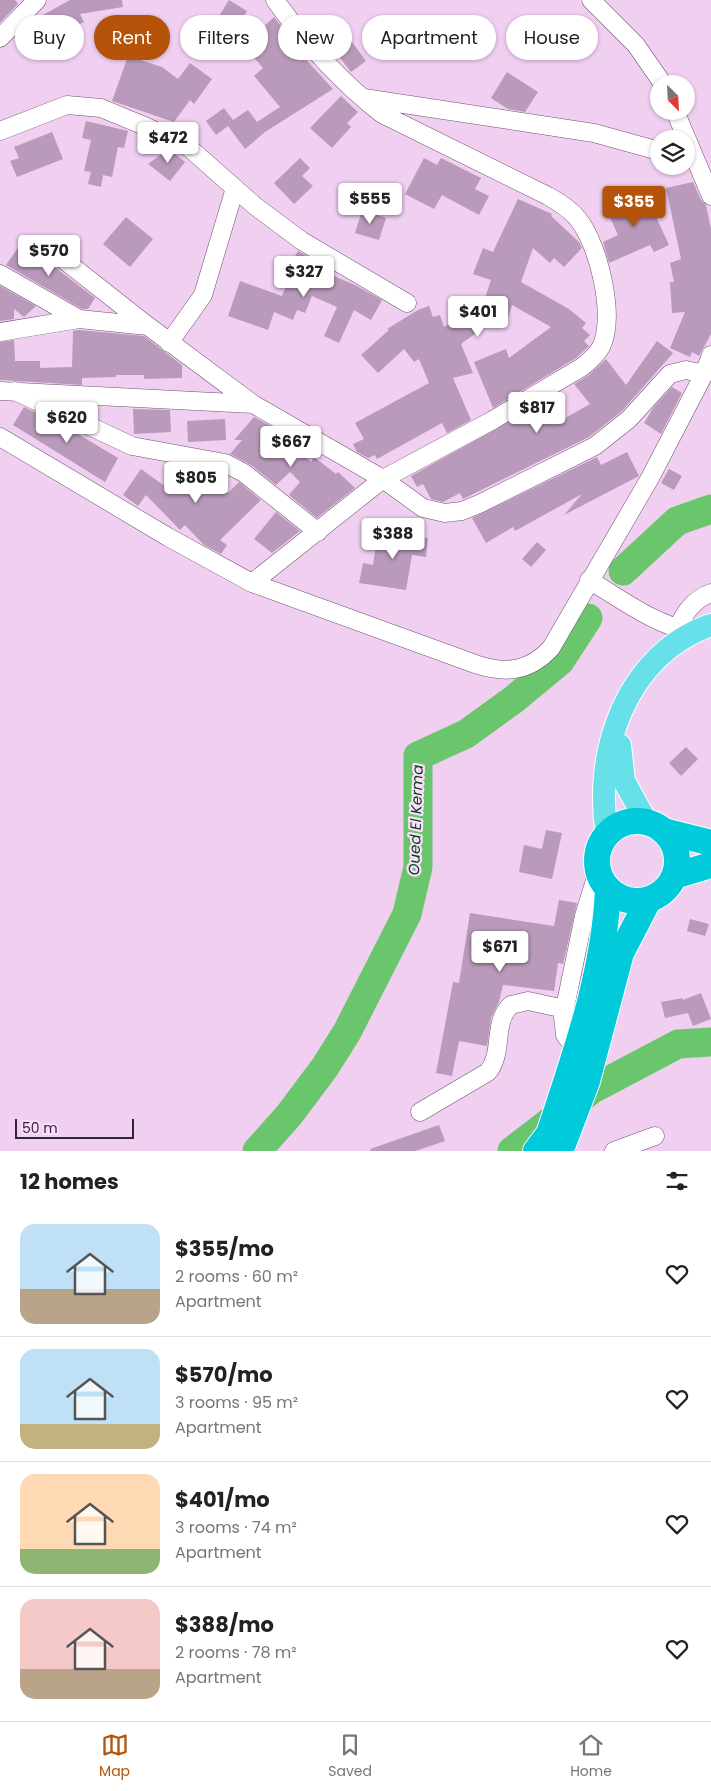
<!DOCTYPE html>
<meta charset="utf-8">
<style>
:root{--surface:#fff;--page:#f2f2f2;--text:#222;--muted:#767676;--line:#e0e0e0;--accent:#b45309}
body{margin:0;font-family:Poppins,sans-serif;background:var(--page);color:var(--text);height:100vh;display:flex;flex-direction:column;font-size:19px;white-space:nowrap}
*{box-sizing:border-box;margin:0}
p{font-size:16px;color:var(--muted)}
.icon{flex:none;width:28px;height:28px;fill:none;stroke:currentColor;stroke-width:2;stroke-linecap:round;stroke-linejoin:round}
.map{position:relative;height:1151px;overflow:hidden}
.details{display:flex;flex-direction:column;background:var(--surface);flex:1}
.details>*{flex:none}
.guide{position:absolute;left:15px;top:15px;width:681px;height:45px;display:flex;gap:10px}
.needle{width:32px;rotate:156deg}
.buttons{position:absolute;left:650px;top:75px;display:grid;gap:10px}
.buttons a{display:grid;place-items:center;width:45px;height:45px;border-radius:50%;background:var(--surface);box-shadow:0 1px 4px #0004;font-size:25px}
.scale{position:absolute;left:15px;bottom:12px;width:119px;box-sizing:border-box;padding-left:5px;border:2px solid #322633;border-top:0;font-size:14px;line-height:18px;white-space:nowrap;color:#322633;-webkit-text-stroke:4px #fddcff;paint-order:stroke}
.price{position:absolute;translate:-50% -42px;padding:0 11px;border-radius:5px;background:#fff;color:#222;font-size:16px;line-height:32px;filter:drop-shadow(0 1px 2px #0008)}
.price::after{content:'';position:absolute;left:50%;top:30px;width:15px;height:11px;margin-left:-8px;background:inherit;clip-path:polygon(0 0,100% 0,50% 100%)}
.price.on{background:var(--accent);color:#fff}
ul{padding:0;list-style:none}
li{display:flex;align-items:center;gap:15px;height:125px;padding:0 20px}
li+li{border-top:1px solid var(--line)}
li span{display:grid;place-items:center;flex:none;width:140px;height:100px;border-radius:15px;color:#555}
li>.icon{margin-inline-start:auto}
span .icon{width:60px;height:60px;fill:#fffc;stroke-width:1}
li b{font-size:21px}
h2{display:flex;justify-content:space-between;align-items:center;height:60px;padding:0 20px;font-size:21px}
.pill{padding:0 18px;border-radius:22px;background:var(--surface);box-shadow:0 1px 4px #0004;font-size:18px;line-height:45px}
.pill.on{background:var(--accent);color:#fff}
.tabs{display:flex;justify-content:space-around;align-items:center;height:70px;border-top:1px solid var(--line);background:var(--surface);font-size:14px;color:var(--muted)}
.tabs a{display:grid;justify-items:center;gap:2px}
.tabs .on{color:var(--accent)}
.map>svg:first-child{display:block}
.lines{fill:none;stroke-linecap:round;stroke-linejoin:round}
.river{stroke:#6ac66d;stroke-width:29}
.building{fill:#b99abb}
.minor-casing{stroke:#6e5270;stroke-width:19}
.major-casing{stroke:#fff;stroke-width:24}
.highway-casing{stroke:#fff;stroke-width:28}
.minor{stroke:#fff;stroke-width:18}
.major{stroke:#67e0e9;stroke-width:22}
.highway{stroke:#01cbda;stroke-width:26}
.labels{text-anchor:middle;stroke-width:4.5;stroke-linejoin:round;paint-order:stroke}
.water-label{font-size:15px;font-style:italic;fill:#00460b;stroke:#fddcff}
</style>
<div class="map">
<svg width="711" height="1151" viewBox="0 0 711 1151">
<rect width="100%" height="100%" fill="#f0cff1"/>
<g class="lines">
<path class="river" d="M623,571L677,521L711,509
M257,1151L289,1115L325,1067L347,1032L407,914L418,867V756L466,734L513,700L560,661L588,618
M512,1151L591,1090L678,1044L711,1042"/>
</g>
<path class="building" d="M0,0H15L18,4L0,23Z
M70,0H122L123,7L80,14L84,22L43,43L32,21Z
M229,0L247,11L243,17L261,29L274,17L301,51L299,52L333,89L265,132L245,149L228,126L216,135L206,121L224,108L233,120L248,110L257,122L280,107L254,76L263,68L243,45L251,38L219,16Z
M333,16L366,61L351,72L317,27Z
M128,56L162,67L178,79L190,63L212,79L194,104L190,100L174,122L112,101Z
M507,72L538,92L525,112L508,109L491,98Z
M341,96L358,112L347,123L351,127L332,148L310,128Z
M86,121L128,131L124,148L118,147L112,177L103,175L101,187L88,184L91,172L84,171L91,140L82,138Z
M52,132L63,159L17,177L10,161L19,158L14,147Z
M169,149L185,162L170,181L148,164Z
M300,158L310,168L302,176L313,186L294,204L274,183Z
M424,158L437,165L441,158L481,178L475,189L489,196L479,215L442,195L434,209L405,194Z
M693,182L701,200L706,205L711,229V334L699,356L692,352L690,357L670,348L685,312L672,313L670,282H674L670,263L681,259L666,188Z
M644,191L669,245L654,252L650,245L609,263L603,242L618,235L606,208Z
M518,199L552,214L551,216L579,242L582,248L564,267L554,258L550,263L533,248L521,282L569,309L586,323L582,328L590,335L584,341L589,346L576,358L493,408L474,362L506,349L509,358L551,327L512,305L508,318L490,312L494,320L461,344L473,373L453,378L471,420L447,433L442,423L377,459L375,455L368,458L357,452L353,444L364,439L355,423L429,383L419,359L414,362L404,349L378,373L361,355L389,330L387,329L418,310L429,306L433,317L440,315L444,327L485,298L491,280L473,274L483,248L493,252Z
M362,210L386,218L379,240L355,233Z
M126,217L153,239L130,267L103,244Z
M22,242L95,298L88,309H82L6,265Z
M298,251L322,265L320,270L355,285L382,300L371,320L354,310L339,343L324,336L337,307L312,296L305,313L297,310L293,320L274,312L268,330L228,316L240,281L282,296L292,270L288,268Z
M0,286L36,306L24,317L14,309V319L0,321Z
M79,330L144,336L182,365V378L144,379V375H116V377L82,378V385L0,380V342L14,340L15,361H40V368L72,367L73,331Z
M657,341L673,353L622,411L589,437L463,499L460,493L443,502L431,499L423,484L417,487L411,476L543,403L553,425L590,404L574,384L589,375L606,359L626,385Z
M672,387L682,393L661,434L644,423L653,408Z
M24,407L68,428L118,458L105,482L13,425Z
M133,409L170,410L171,432L134,434Z
M254,417L270,426L311,462L314,457L336,474L338,472L355,488L317,518L289,495L300,482L290,472L276,485L251,465L230,454L242,440H234Z
M225,419L226,440L188,442L187,421Z
M627,452L639,476L564,515L582,494L515,531L513,527L486,543L472,518L597,457L601,465Z
M141,469L166,487L181,472L189,480L199,469L206,470L228,493L239,482L261,500L220,540L227,545L221,554L204,545L185,525L180,530L146,495L138,506L123,495Z
M669,469L682,476L674,490L661,483Z
M276,512L300,531L272,553L254,539Z
M378,531L400,534L403,537L406,535L428,538L426,557L412,555L406,590L359,583L363,563L373,565Z
M537,542L546,550L531,567L522,559Z
M686,747L698,759L681,776L669,763Z
M546,830L562,833L552,879L519,872L524,845L542,849Z
M559,900L577,903L563,964L558,963L554,991L503,985L499,1002L491,1018L487,1046L459,1041L452,1076L436,1073L453,982L459,983L470,913L554,926Z
M690,919L709,924L705,936L687,931Z
M701,993L711,1019L693,1026L688,1013L665,1018L661,1002L683,998V1000Z
M439,1125L445,1141L415,1151H371L370,1149Z"/>
<g class="lines">
<defs>
<path id="minor" d="M591,0L636,45L663,84
M0,38L37,0
M364,98L594,133L659,151
M675,111L711,196
M0,131L67,105L101,108L142,125L186,145L255,206L302,241L407,303
M45,245L148,326
M0,274L79,319
M0,332L79,319L148,326L253,404L383,479L423,508L445,513L462,511L479,504L595,446L629,419L670,374L686,370L704,374
M169,343L203,295L235,188
M0,391L253,404
M15,391L132,446L225,463L244,473L318,532
M0,437L168,537L252,583L478,665C507,674 530,671 551,648L650,478L704,374L711,355
M589,580C621,599 655,625 692,632
M252,583L383,479L493,420L582,367C589,361 596,356 601,347C616,317 599,245 578,219C570,209 559,202 548,196L382,114C341,82 305,42 275,0
M677,629C685,612 693,600 711,593
M575,1048L565,1035L563,1017L584,916L598,871
M420,1112L488,1072C504,1053 492,1022 511,1005L528,1001L565,1009
M614,1151L655,1136"/>
<path id="major" d="M620,745L624,781L646,821
M607,834C593,751 627,654 711,625"/>
<path id="highway" d="M597 861a40 40 0 1 1 80 0a40 40 0 1 1-80 0Z
M664,831L711,843
M674,876L711,865
M563,1144L587,1081L621,953L649,899
M536,1151L549,1134C575,1055 605,972 608,888"/>
</defs>
<use href="#minor" class="minor-casing"/>
<use href="#major" class="major-casing"/>
<use href="#highway" class="highway-casing"/>
<use href="#minor" class="minor"/>
<use href="#major" class="major"/>
<use href="#highway" class="highway"/>
</g>
<g class="labels">
<g class="water-label">
<text transform="translate(416 820) rotate(-88)" y="5">Oued El Kerma</text>
</g>
</g>
</svg>
<div class="buttons">
<a><svg class="needle" viewBox="-14 -14 28 28"><path d="M0-13l5 13h-10z" fill="#e53935"/><path d="M0 13l5-13h-10z" fill="#767676"/></svg></a>
<a><svg class="icon" aria-label="layers" viewBox="0 0 24 24"><path d="M12 4l9 5-9 5-9-5zM3 14l9 5 9-5"/></svg></a>
</div>
<div class="scale">50 m</div>
<b class="price" style="left:168px;top:164px">$472</b>
<b class="price" style="left:370px;top:225px">$555</b>
<b class="price on" style="left:634px;top:228px">$355</b>
<b class="price" style="left:49px;top:277px">$570</b>
<b class="price" style="left:304px;top:298px">$327</b>
<b class="price" style="left:478px;top:338px">$401</b>
<b class="price" style="left:537px;top:434px">$817</b>
<b class="price" style="left:67px;top:444px">$620</b>
<b class="price" style="left:291px;top:468px">$667</b>
<b class="price" style="left:196px;top:504px">$805</b>
<b class="price" style="left:393px;top:560px">$388</b>
<b class="price" style="left:500px;top:973px">$671</b>
<div class="guide">
<a class="pill">Buy</a>
<a class="pill on">Rent</a>
<a class="pill">Filters</a>
<a class="pill">New</a>
<a class="pill">Apartment</a>
<a class="pill">House</a>
</div>
</div>
<section class="details">
<h2>12 homes<svg class="icon" aria-label="filters" viewBox="0 0 24 24"><path d="M4 7h16M4 17h16"/><circle cx="9" cy="7" r="2"/><circle cx="15" cy="17" r="2"/></svg></h2>
<ul>
<li><span style="background:linear-gradient(#bfe0f5 65%,#b9a48a 0)"><svg class="icon" aria-label="home" viewBox="0 0 24 24"><path d="M3 11l9-7 9 7M6 9v11h12V9"/></svg></span><div><b>$355/mo</b><p>2 rooms · 60 m²</p><p>Apartment</p></div><svg class="icon" aria-label="heart" viewBox="0 0 24 24"><path d="M12 20l-8-8c-3-5 5-10 8-4 3-6 11-1 8 4z"/></svg></li>
<li><span style="background:linear-gradient(#bfe0f5 75%,#c2b280 0)"><svg class="icon" aria-label="home" viewBox="0 0 24 24"><path d="M3 11l9-7 9 7M6 9v11h12V9"/></svg></span><div><b>$570/mo</b><p>3 rooms · 95 m²</p><p>Apartment</p></div><svg class="icon" aria-label="heart" viewBox="0 0 24 24"><path d="M12 20l-8-8c-3-5 5-10 8-4 3-6 11-1 8 4z"/></svg></li>
<li><span style="background:linear-gradient(#ffd9b3 75%,#8fb573 0)"><svg class="icon" aria-label="home" viewBox="0 0 24 24"><path d="M3 11l9-7 9 7M6 9v11h12V9"/></svg></span><div><b>$401/mo</b><p>3 rooms · 74 m²</p><p>Apartment</p></div><svg class="icon" aria-label="heart" viewBox="0 0 24 24"><path d="M12 20l-8-8c-3-5 5-10 8-4 3-6 11-1 8 4z"/></svg></li>
<li><span style="background:linear-gradient(#f6c9c9 70%,#b9a48a 0)"><svg class="icon" aria-label="home" viewBox="0 0 24 24"><path d="M3 11l9-7 9 7M6 9v11h12V9"/></svg></span><div><b>$388/mo</b><p>2 rooms · 78 m²</p><p>Apartment</p></div><svg class="icon" aria-label="heart" viewBox="0 0 24 24"><path d="M12 20l-8-8c-3-5 5-10 8-4 3-6 11-1 8 4z"/></svg></li>
</ul>
</section>
<nav class="tabs">
<a class="on"><svg class="icon" aria-label="map" viewBox="0 0 24 24"><path d="M3 6l6-2 6 2 6-2v14l-6 2-6-2-6 2zM9 4v14M15 6v14"/></svg>Map</a>
<a><svg class="icon" aria-label="saved" viewBox="0 0 24 24"><path d="M7 4h10v16l-5-4-5 4z"/></svg>Saved</a>
<a><svg class="icon" aria-label="home" viewBox="0 0 24 24"><path d="M3 11l9-7 9 7M6 9v11h12V9"/></svg>Home</a>
</nav>
